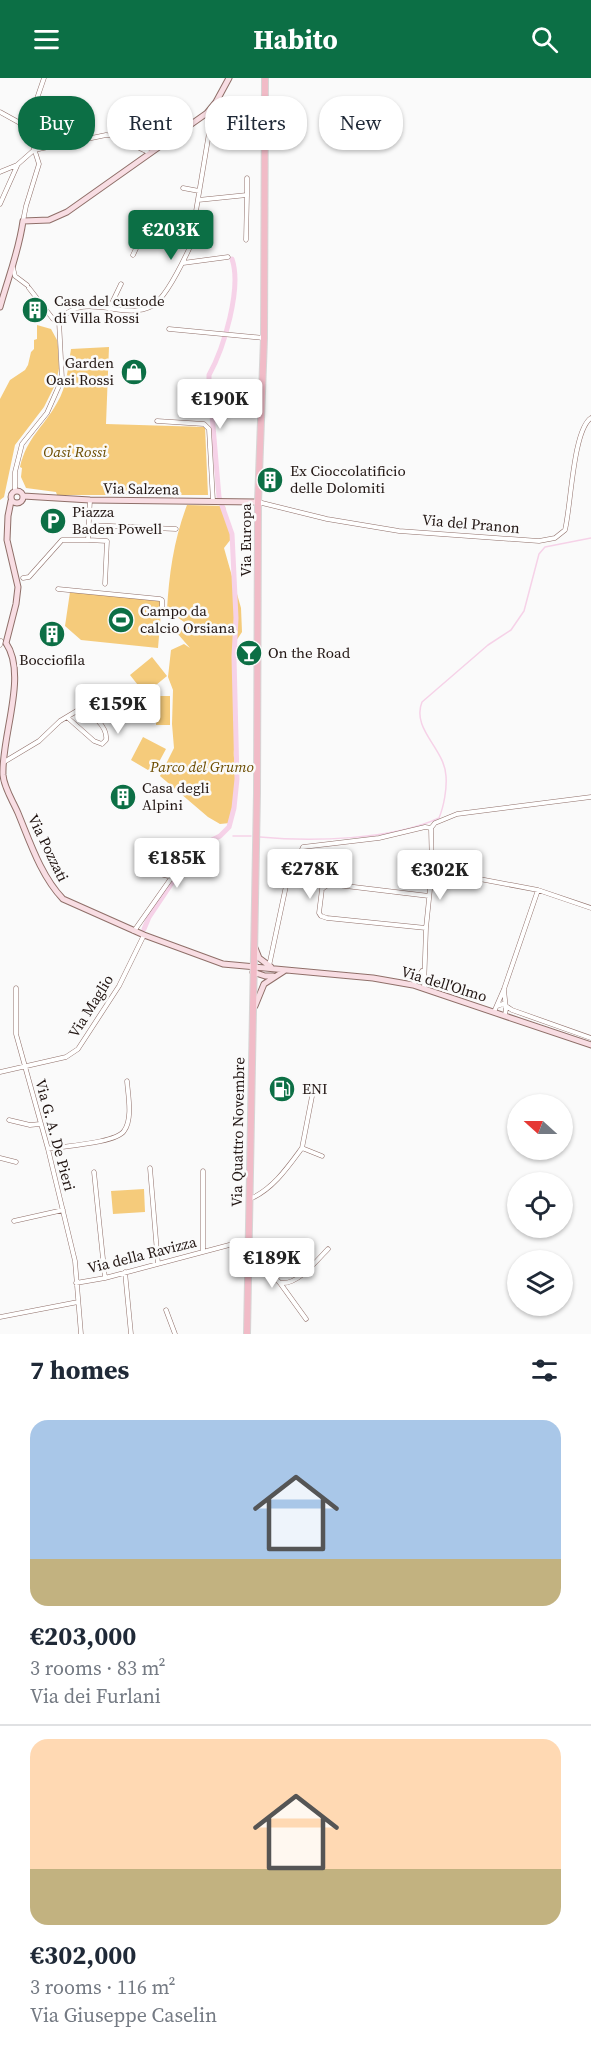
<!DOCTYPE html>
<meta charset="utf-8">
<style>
:root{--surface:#fff;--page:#f6f6f7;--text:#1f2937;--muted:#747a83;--line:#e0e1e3;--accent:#0c6f45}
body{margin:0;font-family:"Source Serif 4",serif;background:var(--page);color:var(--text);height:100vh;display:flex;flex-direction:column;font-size:22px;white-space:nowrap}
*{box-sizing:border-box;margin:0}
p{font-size:20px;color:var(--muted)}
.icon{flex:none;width:33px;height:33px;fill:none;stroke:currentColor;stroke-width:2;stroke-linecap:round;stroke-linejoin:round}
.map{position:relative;height:1256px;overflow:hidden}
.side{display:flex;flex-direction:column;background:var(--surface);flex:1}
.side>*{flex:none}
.hud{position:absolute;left:18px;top:18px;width:555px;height:54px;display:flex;gap:12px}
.needle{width:39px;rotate:291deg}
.buttons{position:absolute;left:507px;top:1016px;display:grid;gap:12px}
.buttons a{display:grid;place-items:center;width:66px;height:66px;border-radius:50%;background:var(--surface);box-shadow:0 2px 4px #0004;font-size:30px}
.price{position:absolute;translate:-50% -51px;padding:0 14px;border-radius:6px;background:#fff;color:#222;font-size:20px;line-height:39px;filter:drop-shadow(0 2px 3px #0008)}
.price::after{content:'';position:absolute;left:50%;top:36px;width:18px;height:14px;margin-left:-9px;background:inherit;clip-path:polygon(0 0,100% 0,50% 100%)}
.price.active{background:var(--accent);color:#fff}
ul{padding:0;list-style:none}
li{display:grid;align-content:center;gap:12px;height:318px;padding:0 30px}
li+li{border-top:2px solid var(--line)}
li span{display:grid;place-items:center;height:186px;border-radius:18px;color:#555}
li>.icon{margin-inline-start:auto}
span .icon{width:108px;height:108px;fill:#fffc;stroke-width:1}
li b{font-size:26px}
h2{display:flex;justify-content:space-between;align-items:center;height:72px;padding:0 30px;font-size:26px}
.pill{padding:0 21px;border-radius:24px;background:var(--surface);box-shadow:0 2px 4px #0004;font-size:21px;line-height:54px}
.pill.active{background:var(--accent);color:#fff}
header{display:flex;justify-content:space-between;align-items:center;height:78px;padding:0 30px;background:var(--accent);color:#fff;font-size:27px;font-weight:700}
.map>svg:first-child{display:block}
.green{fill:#f5cb7b}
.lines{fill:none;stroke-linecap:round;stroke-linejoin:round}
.stream{stroke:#f6d2e8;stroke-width:1.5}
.canal{stroke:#f6d2e8;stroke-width:5}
.street-casing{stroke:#8f6f69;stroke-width:5}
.secondary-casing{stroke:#8f6f69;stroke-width:7}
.primary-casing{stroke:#d7d5d5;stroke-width:8}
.street{stroke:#fff;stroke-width:4}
.secondary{stroke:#f8dde3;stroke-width:5}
.primary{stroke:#f1bbc7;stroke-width:6}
.labels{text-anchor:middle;stroke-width:5;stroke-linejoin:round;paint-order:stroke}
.poi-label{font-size:15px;fill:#221613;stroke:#fafafa;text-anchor:start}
.park-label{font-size:15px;font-style:italic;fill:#6c4d00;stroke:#fafafa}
.street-label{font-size:15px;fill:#221613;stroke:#fafafa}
</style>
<header><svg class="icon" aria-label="menu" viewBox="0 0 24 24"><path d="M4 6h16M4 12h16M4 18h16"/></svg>Habito<svg class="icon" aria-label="search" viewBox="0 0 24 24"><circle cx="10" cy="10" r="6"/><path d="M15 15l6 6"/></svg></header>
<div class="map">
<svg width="591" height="1256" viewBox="0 0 591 1256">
<rect width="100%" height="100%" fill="#fafafa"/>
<path class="green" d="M37,247L51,251L57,262L58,269L59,291L55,307L44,329L15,367L4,419L0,422V321L10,302L25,292L28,287L31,274L34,271V262L37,261Z
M109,269L106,346L205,349L208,417H57L56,414L26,410L21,399L22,390L20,389C27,359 43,350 57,325C67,309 68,289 71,271Z
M187,427L225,428L231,461L224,470L241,530L242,554L234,566L233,642L237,646C236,657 233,669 234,680C236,700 238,725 230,745L220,746L208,739L160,698L174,670L172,646L173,612L168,599L171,572L184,566L190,570L177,555L187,546L167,532C169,496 174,461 187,427Z
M70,514L162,522L158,570L81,562L65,548Z
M152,579L167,598L145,616L130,597Z
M156,618H170V647H156Z
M143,659L166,671L153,695L131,682Z
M144,1111L145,1134L113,1136L111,1113Z"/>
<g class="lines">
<path class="stream" d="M233,758H251
M260,759C311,764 392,762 439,740C444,728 447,710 446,698C445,671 411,651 422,624L488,567L511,552L524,533L539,476L545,469L591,460"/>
<path class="canal" d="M144,851L149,839L183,788L200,774L206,765L220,758L229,749L234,730L237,701L234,579L236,540L232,456L219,419L209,301V297C224,270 242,210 232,181"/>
<defs>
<path id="street" d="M0,34L29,50
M0,94L17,87L34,72L106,57L114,58L150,75
M183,110L199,113
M198,122L247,117V100
M0,126L17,88
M23,143L26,128L39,86L32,64L30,41L44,0
M246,162L247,117
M133,177C138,167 142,153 154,152L190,169
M183,185L228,179
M13,190L15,198L27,207
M29,210L53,241L59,243
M109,231L121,206
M59,243C84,211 122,244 152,228C166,220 183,184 190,169L209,55L210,44L207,35
M169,251L264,260
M157,343L204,346L209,351L213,423
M15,412V394L22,366L47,335L62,301L59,243
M90,422L88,462L107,463L105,506
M258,424L327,441L399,453L539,463L555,460L565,452C571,428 573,352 591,340
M89,447L176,451
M23,500L29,499L62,462H88
M58,511L160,521L162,522V532
M0,567L1,563
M4,684L39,663L60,643L80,631C92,635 108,649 106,662L102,666L94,663L68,640
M432,792L538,812L591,830
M172,799L187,778
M426,850L327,840L321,838L319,835L322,811L329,806L429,818
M134,853L172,799L141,791
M269,888L286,808L303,769L379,760L425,749L431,750L435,745L457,736L591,719
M413,907L422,893
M16,910V956L48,1071L75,1183L81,1256
M424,910L426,850L432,792L431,750
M504,912L506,931L505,937
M497,928L503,926L512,932L591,960
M494,934L504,911L538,812
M0,994L66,979L78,971L119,908L144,857
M9,1042L30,1047L40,1046
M302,1070L314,1008
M48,1071C64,1068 116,1065 124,1053C133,1041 128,1017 127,1003
M0,1080L16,1084
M150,1090L158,1186
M203,1093V1174
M94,1094L105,1200
M250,1121C273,1111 288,1089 302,1070L322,1078
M14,1143L63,1132
M249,1173L280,1205L306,1241
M125,1194L131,1256
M76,1205L105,1200L248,1162
M281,1205C298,1207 317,1182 328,1171
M166,1232L175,1256
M0,1239L78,1224"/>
<path id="secondary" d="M0,229C8,200 19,173 23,143L49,142L67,134L207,35L216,24L229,0
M11 419a6 6 0 1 1 12 0a6 6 0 1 1-12 0Z
M23,418L90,422L258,424
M6,565C28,597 1,659 3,697C4,710 13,723 18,735C30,764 41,798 63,821L144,857L223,886L373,900L413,907L591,967
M6,565L16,526L18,509L7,462L8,438L11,423
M255,870L259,880L271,889
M253,894L265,898H273
M255,928L264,906L284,893"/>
<path id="primary" d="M247,1256L257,715L258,424L264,260L265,0"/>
</defs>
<use href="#street" class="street-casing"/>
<use href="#secondary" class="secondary-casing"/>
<use href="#primary" class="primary-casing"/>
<use href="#street" class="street"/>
<use href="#secondary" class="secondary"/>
<use href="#primary" class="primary"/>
</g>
<defs>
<symbol id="building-disc" viewBox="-11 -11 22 22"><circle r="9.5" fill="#0c6f45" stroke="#fafafa"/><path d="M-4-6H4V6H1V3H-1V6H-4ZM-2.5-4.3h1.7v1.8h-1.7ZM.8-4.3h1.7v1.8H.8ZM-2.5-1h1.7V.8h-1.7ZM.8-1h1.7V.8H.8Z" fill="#fff"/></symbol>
<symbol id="shop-disc" viewBox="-11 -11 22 22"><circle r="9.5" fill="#0c6f45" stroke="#fafafa"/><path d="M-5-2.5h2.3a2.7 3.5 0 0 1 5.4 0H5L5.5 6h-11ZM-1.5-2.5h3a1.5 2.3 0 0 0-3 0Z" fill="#fff"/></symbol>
<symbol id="parking-disc" viewBox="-11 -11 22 22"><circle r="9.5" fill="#0c6f45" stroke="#fafafa"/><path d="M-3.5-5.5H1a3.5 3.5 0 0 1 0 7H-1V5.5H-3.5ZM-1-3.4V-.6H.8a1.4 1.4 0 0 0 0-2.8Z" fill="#fff"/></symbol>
<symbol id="stadium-disc" viewBox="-11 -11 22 22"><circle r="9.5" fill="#0c6f45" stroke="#fafafa"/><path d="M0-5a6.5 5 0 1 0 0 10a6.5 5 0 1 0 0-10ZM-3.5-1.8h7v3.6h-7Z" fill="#fff"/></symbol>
<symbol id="bar-disc" viewBox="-11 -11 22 22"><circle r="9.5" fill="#0c6f45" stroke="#fafafa"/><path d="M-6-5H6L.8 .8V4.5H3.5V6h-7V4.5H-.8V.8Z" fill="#fff"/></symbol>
<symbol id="fuel-disc" viewBox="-11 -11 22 22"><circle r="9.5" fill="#0c6f45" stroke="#fafafa"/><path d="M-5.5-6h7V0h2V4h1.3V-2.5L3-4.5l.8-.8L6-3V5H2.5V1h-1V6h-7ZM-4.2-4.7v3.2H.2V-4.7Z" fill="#fff"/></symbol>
</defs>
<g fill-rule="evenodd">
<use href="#building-disc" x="20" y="217" width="30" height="30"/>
<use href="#shop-disc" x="119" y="279" width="30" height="30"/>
<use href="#building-disc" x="255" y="387" width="30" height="30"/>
<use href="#parking-disc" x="38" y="428" width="30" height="30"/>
<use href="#stadium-disc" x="106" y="527" width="30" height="30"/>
<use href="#building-disc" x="37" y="541" width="30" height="30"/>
<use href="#bar-disc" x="234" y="560" width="30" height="30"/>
<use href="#building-disc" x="108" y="704" width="30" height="30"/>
<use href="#fuel-disc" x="267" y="996" width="30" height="30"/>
</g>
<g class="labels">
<g class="poi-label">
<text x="54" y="228">Casa del custode<tspan x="54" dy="17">di Villa Rossi</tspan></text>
<text x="114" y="290" text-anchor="end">Garden<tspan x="114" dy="17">Oasi Rossi</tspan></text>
<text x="290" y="398">Ex Cioccolatificio<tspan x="290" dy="17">delle Dolomiti</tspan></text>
<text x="72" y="439">Piazza<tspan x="72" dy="17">Baden Powell</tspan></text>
<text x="140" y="538">Campo da<tspan x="140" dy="17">calcio Orsiana</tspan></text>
<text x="268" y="580">On the Road</text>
<text x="52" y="587" text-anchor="middle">Bocciofila</text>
<text x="142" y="715">Casa degli<tspan x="142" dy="17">Alpini</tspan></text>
<text x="302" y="1016">ENI</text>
</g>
<g class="park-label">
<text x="75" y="379">Oasi Rossi</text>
<text x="202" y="694">Parco del Grumo</text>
</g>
<g class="street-label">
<text transform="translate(141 411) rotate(1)" y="5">Via Salzena</text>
<text transform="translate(471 446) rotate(5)" y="5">Via del Pranon</text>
<text transform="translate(246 462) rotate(-90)" y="5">Via Europa</text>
<text transform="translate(48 770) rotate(64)" y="5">Via Pozzati</text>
<text transform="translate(444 906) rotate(17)" y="5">Via dell'Olmo</text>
<text transform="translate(91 928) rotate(-58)" y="5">Via Maglio</text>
<text transform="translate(238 1054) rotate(-89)" y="5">Via Quattro Novembre</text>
<text transform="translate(55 1057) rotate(75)" y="5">Via G. A. De Pieri</text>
<text transform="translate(142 1177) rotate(-14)" y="5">Via della Ravizza</text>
</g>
</g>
</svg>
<div class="buttons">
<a><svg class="needle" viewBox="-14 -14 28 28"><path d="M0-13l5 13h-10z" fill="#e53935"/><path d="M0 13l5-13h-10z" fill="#747a83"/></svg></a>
<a><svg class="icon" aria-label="locate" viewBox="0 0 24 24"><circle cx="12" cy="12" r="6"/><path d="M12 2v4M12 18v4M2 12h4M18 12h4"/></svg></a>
<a><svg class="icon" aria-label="layers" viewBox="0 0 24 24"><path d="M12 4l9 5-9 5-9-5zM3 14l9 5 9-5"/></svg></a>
</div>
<b class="price active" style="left:171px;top:183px">€203K</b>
<b class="price" style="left:220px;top:352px">€190K</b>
<b class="price" style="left:118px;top:657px">€159K</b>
<b class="price" style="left:177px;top:811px">€185K</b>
<b class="price" style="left:310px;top:822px">€278K</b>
<b class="price" style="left:440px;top:823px">€302K</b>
<b class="price" style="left:272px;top:1211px">€189K</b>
<div class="hud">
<a class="pill active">Buy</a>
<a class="pill">Rent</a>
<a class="pill">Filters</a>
<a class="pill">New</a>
</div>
</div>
<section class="side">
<h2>7 homes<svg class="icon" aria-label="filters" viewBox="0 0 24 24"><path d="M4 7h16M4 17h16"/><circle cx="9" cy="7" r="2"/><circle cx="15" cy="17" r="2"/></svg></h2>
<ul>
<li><span style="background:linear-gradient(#a9c7e8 75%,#c2b280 0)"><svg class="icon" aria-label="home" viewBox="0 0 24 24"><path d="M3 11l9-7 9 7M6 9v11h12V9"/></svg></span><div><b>€203,000</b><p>3 rooms · 83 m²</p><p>Via dei Furlani</p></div></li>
<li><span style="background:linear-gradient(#ffd9b3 70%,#c2b280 0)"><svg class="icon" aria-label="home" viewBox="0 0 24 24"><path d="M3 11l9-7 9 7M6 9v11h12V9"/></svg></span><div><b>€302,000</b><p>3 rooms · 116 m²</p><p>Via Giuseppe Caselin</p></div></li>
</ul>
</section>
